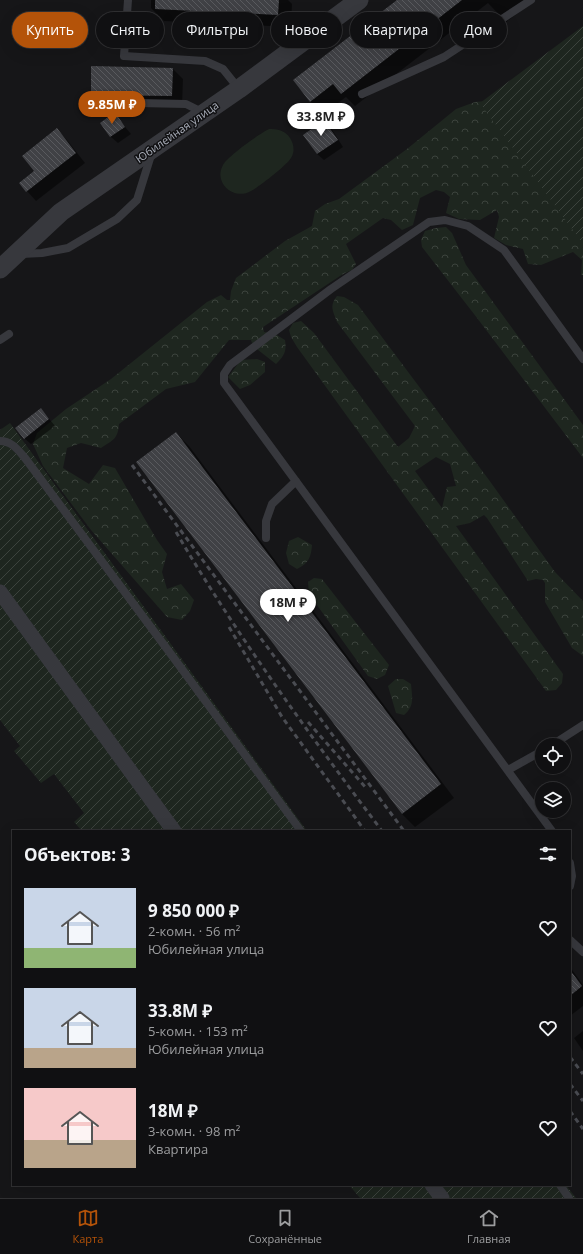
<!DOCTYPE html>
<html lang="ru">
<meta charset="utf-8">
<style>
:root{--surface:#101012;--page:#19191b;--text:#f1f3f6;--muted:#9c9d9f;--line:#303032;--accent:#b45309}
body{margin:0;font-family:"Open Sans",sans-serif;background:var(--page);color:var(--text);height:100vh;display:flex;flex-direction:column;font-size:15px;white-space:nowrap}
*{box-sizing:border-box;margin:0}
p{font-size:13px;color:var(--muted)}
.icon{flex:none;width:22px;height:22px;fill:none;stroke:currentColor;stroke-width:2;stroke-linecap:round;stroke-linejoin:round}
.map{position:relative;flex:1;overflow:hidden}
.side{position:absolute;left:12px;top:830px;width:559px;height:356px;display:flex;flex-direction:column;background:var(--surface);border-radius:0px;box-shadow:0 4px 16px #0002,0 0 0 1px var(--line)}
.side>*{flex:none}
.guide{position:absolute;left:12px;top:12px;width:559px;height:36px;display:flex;gap:8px}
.fabs{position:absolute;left:535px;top:738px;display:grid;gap:8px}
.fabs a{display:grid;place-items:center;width:36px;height:36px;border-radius:50%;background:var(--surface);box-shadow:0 4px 16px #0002,0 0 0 1px var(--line);font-size:20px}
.price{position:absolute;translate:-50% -34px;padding:0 9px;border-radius:14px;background:#fff;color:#222;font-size:13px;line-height:26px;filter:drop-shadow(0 1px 2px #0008)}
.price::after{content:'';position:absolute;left:50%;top:24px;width:12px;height:9px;margin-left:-6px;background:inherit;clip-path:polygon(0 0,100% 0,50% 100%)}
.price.active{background:var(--accent);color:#fff}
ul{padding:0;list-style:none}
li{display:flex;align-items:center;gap:12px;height:100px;padding:0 12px}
li span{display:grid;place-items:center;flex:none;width:112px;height:80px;border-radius:0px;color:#555}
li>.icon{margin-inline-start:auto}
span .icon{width:48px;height:48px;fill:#fffc;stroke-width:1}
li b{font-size:17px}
h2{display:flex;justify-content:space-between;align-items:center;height:48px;padding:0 12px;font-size:17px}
.tag{padding:0 14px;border-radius:18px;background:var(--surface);box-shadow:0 4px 16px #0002,0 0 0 1px var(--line);font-size:14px;line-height:36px}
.tag.active{background:var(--accent);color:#fff}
.tab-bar{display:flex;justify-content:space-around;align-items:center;height:56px;border-top:1px solid var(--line);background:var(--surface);font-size:11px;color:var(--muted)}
.tab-bar a{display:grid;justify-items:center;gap:2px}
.tab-bar .active{color:var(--accent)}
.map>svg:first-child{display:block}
.grass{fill:#1e261f}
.forest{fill:url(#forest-crowns);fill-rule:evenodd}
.garden{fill:url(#garden-furrows)}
.shadow{fill:#0007}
.building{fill:url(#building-back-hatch)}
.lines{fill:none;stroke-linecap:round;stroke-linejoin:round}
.service{stroke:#37383d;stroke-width:8}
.minor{stroke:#37383d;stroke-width:15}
.tertiary{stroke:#37383d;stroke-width:19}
.rail{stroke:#4a4c52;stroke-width:3;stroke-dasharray:5 4;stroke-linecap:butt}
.labels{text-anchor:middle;stroke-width:3;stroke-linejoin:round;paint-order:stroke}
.street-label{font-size:11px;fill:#a8adb8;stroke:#111113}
</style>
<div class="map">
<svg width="583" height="1198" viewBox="0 0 583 1198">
<defs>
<pattern id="forest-crowns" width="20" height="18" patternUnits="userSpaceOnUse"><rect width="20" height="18" fill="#1e261f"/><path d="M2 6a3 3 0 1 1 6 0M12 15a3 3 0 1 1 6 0" fill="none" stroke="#3c433d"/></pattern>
<pattern id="garden-furrows" width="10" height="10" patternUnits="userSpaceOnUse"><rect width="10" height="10" fill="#1e261f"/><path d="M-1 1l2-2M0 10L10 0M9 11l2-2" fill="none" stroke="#3c433d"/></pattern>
<pattern id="building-back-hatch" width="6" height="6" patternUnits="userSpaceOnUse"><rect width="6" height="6" fill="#404145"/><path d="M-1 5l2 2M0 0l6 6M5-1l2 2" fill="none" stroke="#595a5e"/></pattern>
</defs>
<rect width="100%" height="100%" fill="#161618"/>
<path class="grass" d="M269,129C277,129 285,130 290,138C294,144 295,152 291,158C287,165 259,187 251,191C234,201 213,183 223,165C228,156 259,134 269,129Z"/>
<path class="forest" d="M486,101L583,231V275H581L582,260L573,252L541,265L528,264L523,249L506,245L494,238L499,217L497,210L480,220L459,219L446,213L450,197L444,192L436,190L420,198L413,225L402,230L391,220L383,218L346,244L356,264L352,270L343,274L263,327L264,332L275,334L285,340C287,351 284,356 276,364L253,346L251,340H229L195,382L166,389L119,424C118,439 113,440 101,448L81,443L67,448L63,468L89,484L103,465L115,468L157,540L167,554L162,572L167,589L181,584L194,600L190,611L182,620L167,617L91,530L43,466L33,444L37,433L66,409L111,379L207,302L221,295L227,300H230L231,291L236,278L285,241L312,226L315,211L325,204L339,199L407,149L456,109L475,102Z
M446,227L452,233L466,265L583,425V458L474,314L422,247L421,240L425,231L436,228Z
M337,296L344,297L358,305L489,480L555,572L583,601V656L572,648L545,602V583L543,580L536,579L528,581L487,518L484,515L470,523L456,526L563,674L562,683L556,690L546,691L297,347L291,337L289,330L293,323L301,321L314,333L398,447L409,438L415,426L337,322C333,311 329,306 337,296ZM436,457L450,464L456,486L447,487L442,508L415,471Z
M257,359L265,362V372L250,385L240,389L228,377L241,360Z
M298,537L312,545C311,557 309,563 297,569L289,564L286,553L289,541Z
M314,578L322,579L389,665L385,675L377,679L368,676L309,594L308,582Z
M396,679H403L411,684C412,697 415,706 404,715L396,713L388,686Z"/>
<path class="garden" d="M583,26V244L480,103Z
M10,423L307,831H82L74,822L84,813L54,774L41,783L14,751L20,746L0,720V430Z
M349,1185H566L576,1198H360Z"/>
<path class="shadow" d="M151,0H288L292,4L291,27L164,21L151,8Z
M398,0H534L506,22L488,3L355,106L346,97L323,114L310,101Z
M173,69L183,79L182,106L102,104L92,95Z
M116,116L131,134L118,143L111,137L101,123Z
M324,122L331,128L343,147L324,160L317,154Z
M57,130L67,140L85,163L36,201L27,191Z
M41,409L55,426L31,444L24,438Z
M176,433L189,446L454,798L415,827L402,814L138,462Z
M570,967L583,985V1006L570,1016Z
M583,1031V1051L574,1038Z"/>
<path class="building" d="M155,0H279L278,15L155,9Z
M397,0H462L341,94L333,84L310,102L293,80Z
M91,66L173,68L172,96L91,95Z
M111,115H117L125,127L110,137L100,123Z
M324,120L338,140L317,154L303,135Z
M57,128L76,153L26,192L19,183L34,171L22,156Z
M41,408L49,419L24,439L15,428Z
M176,432L441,784L402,814L136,462Z
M570,970L582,986L570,996Z"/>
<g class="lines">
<path class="service" d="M128,0L124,56L205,61L223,69L239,89
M362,94L444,57L531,0
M91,102L186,104L204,113
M21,254L42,253L68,248L117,219L137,200L152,152
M0,340L9,334
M0,441C12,441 18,450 25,458L173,657L301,831
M266,538V521L272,504L296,481
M552,745L583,725
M508,770L542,751
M552,831L224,383V374L230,365L331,289L429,222L445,220L468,226L504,250L583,359
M570,863L572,876L570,886
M570,940L583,952
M560,1185L569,1198"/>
<path class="minor" d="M0,592L174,831
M432,1185L442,1198"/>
<path class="tertiary" d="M0,269L61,212L239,89L359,0"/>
<path class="rail" d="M132,465L404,831
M176,532C238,637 309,734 382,831
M229,627L282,717L365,831
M308,722L366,788
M570,1057L583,1074
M570,1084L583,1101
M570,1111L583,1129"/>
</g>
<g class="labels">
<g class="street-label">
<text transform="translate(177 132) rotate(-35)" y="4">Юбилейная улица</text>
</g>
</g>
</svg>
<div class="fabs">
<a><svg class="icon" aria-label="locate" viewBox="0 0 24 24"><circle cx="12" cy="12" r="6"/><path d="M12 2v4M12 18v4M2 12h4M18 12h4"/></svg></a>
<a><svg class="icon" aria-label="layers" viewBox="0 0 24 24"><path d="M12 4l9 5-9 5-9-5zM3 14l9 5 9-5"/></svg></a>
</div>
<b class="price active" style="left:112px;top:125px">9.85M ₽</b>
<b class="price" style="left:321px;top:137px">33.8M ₽</b>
<b class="price" style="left:288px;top:623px">18M ₽</b>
<div class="guide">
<a class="tag active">Купить</a>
<a class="tag">Снять</a>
<a class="tag">Фильтры</a>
<a class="tag">Новое</a>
<a class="tag">Квартира</a>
<a class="tag">Дом</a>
</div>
<section class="side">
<h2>Объектов: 3<svg class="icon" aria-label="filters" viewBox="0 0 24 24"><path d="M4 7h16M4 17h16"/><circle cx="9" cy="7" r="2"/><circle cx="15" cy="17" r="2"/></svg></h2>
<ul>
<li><span style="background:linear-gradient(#c9d6e8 75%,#8fb573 0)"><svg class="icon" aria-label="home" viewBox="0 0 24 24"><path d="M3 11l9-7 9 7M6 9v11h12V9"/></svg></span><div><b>9 850 000 ₽</b><p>2-комн. · 56 m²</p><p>Юбилейная улица</p></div><svg class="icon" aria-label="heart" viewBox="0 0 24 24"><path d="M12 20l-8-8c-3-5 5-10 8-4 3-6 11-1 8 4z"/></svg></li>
<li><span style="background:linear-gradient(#c9d6e8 75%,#b9a48a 0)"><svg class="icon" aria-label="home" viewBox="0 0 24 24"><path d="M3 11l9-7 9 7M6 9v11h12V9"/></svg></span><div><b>33.8M ₽</b><p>5-комн. · 153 m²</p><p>Юбилейная улица</p></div><svg class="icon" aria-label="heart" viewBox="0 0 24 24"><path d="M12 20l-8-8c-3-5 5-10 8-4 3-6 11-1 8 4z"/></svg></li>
<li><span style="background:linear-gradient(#f6c9c9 65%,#b9a48a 0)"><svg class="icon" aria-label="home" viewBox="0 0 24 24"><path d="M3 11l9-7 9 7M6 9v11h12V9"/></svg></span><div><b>18M ₽</b><p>3-комн. · 98 m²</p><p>Квартира</p></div><svg class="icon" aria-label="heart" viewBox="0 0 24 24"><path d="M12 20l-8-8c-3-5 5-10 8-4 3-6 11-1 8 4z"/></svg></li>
</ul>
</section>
</div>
<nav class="tab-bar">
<a class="active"><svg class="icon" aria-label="map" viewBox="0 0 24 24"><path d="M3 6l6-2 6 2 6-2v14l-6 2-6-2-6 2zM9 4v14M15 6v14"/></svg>Карта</a>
<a><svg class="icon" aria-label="saved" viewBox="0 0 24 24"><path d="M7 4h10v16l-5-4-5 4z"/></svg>Сохранённые</a>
<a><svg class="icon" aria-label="home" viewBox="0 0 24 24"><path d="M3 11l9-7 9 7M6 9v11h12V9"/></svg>Главная</a>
</nav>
